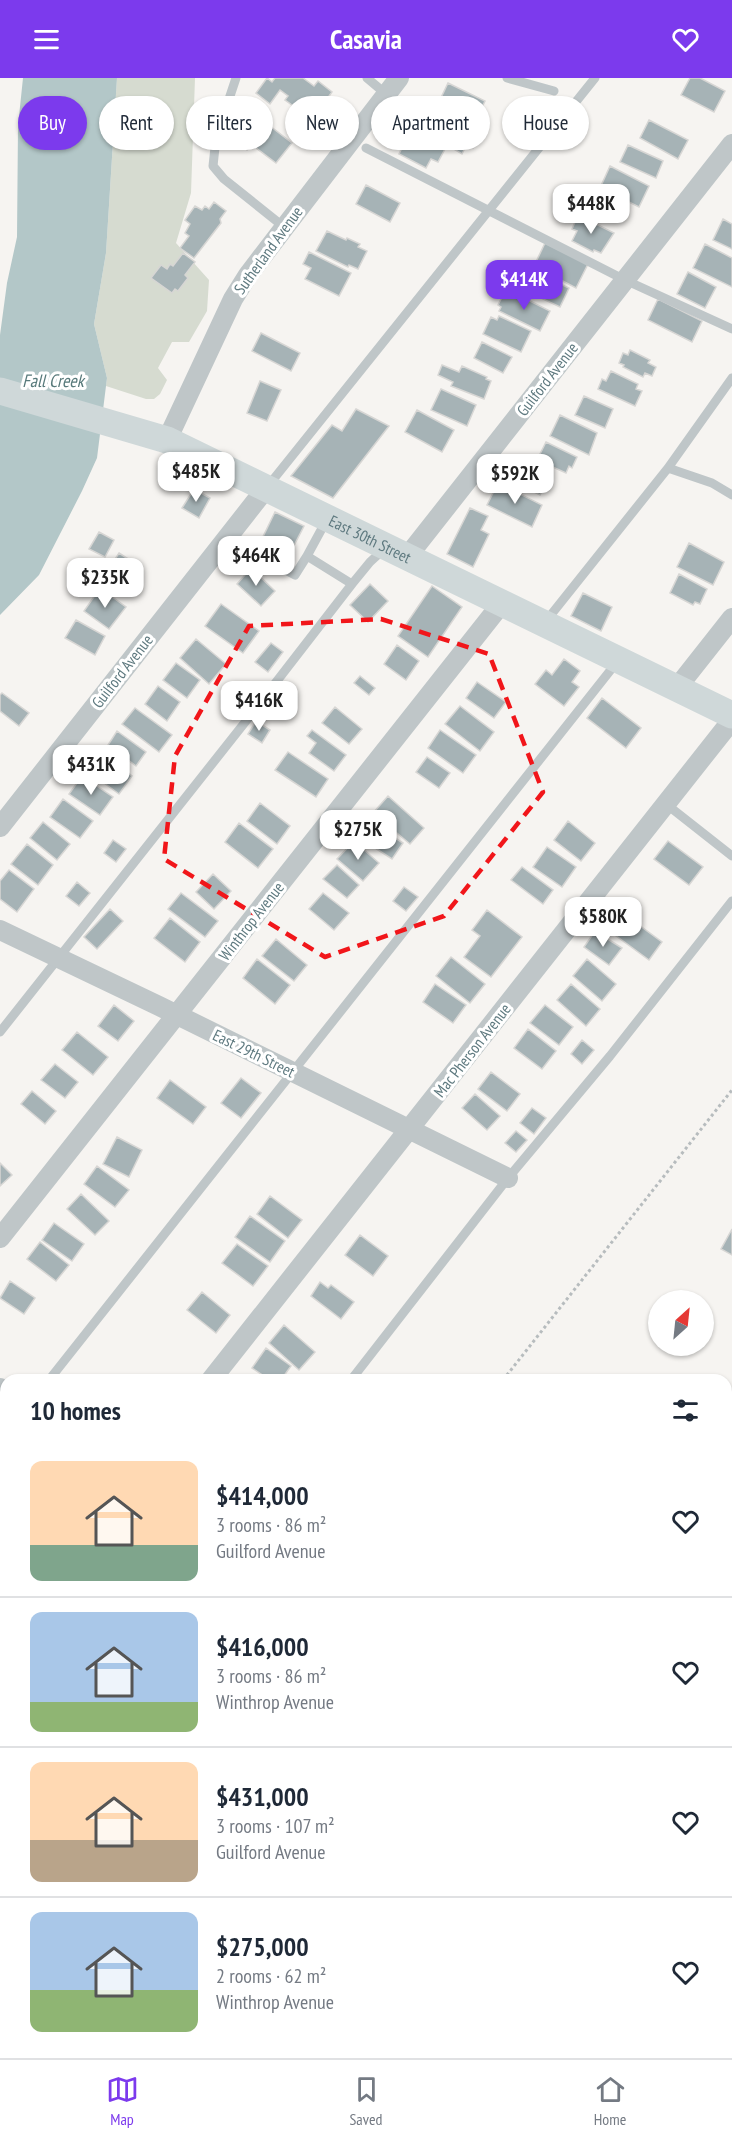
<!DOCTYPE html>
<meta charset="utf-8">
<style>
:root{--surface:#fff;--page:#f6f6f7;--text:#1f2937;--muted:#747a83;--line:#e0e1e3;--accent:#7c3aed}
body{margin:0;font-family:"PT Sans Narrow",sans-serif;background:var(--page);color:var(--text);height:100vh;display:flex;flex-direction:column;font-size:22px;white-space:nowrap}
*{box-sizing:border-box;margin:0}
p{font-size:20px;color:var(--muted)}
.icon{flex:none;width:33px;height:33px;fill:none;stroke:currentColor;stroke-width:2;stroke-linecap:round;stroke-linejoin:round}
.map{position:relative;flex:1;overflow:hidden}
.drawer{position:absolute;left:0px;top:1296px;width:732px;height:684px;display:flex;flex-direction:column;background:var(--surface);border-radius:18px 18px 0 0;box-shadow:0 2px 4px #0004}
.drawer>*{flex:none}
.top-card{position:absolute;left:18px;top:18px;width:696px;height:54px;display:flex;gap:12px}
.needle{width:39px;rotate:27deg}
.fabs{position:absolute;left:648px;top:1212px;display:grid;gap:12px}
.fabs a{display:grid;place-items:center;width:66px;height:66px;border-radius:50%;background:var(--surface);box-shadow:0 2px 4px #0004;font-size:30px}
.price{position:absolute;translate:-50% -51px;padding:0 14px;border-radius:12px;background:#fff;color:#222;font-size:20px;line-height:39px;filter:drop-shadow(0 2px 3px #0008)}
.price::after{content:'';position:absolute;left:50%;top:36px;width:18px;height:14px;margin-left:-9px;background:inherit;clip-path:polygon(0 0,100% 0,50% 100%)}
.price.selected{background:var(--accent);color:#fff}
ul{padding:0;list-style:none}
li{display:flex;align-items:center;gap:18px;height:150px;padding:0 30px}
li+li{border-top:2px solid var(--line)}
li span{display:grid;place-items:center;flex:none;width:168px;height:120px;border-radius:12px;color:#555}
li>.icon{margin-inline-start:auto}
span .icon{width:72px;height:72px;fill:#fffc;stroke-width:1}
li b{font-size:26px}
h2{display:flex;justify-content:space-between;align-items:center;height:72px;padding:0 30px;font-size:26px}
.tag{padding:0 21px;border-radius:27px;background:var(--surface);box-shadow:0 2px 4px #0004;font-size:21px;line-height:54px}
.tag.selected{background:var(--accent);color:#fff}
header{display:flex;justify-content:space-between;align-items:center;height:78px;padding:0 30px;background:var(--accent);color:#fff;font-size:27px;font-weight:800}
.tabs{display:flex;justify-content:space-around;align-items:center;height:84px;border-top:2px solid var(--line);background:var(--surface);font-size:16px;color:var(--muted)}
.tabs a{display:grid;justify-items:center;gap:3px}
.tabs .selected{color:var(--accent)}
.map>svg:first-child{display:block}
.green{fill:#d6dbd0}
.water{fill:#b3c7c8}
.building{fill:#a6b3b6;stroke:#d7d6d4;stroke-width:1.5}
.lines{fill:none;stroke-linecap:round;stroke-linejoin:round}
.path{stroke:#b7bcbe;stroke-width:3;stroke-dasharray:3 3;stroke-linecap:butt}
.service{stroke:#bfc6c8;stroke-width:9}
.minor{stroke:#bfc6c8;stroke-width:20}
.secondary{stroke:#cfd8d9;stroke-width:27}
.marked{fill:none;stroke:#f1161a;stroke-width:4.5;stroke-dasharray:12 8;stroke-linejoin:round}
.labels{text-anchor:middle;stroke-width:6;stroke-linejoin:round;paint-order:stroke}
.street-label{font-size:16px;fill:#5e797f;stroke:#fff}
.water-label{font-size:18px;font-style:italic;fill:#587a7b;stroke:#fff}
</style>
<header><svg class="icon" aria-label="menu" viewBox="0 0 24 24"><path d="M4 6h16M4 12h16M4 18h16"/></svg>Casavia<svg class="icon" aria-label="heart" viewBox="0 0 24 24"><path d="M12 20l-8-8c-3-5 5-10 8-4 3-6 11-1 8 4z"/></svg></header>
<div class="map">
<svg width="732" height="1980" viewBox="0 0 732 1980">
<rect width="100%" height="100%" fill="#f6f4f1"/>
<path class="green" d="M117,0H195L191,115L176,165L209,202L207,233L189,264H172L158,290L167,302L160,316L154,321H146L106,308L107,300L94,246L106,175Z
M0,1318L6,1321V1924L0,1932Z
M55,1974H287L284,1980H66Z"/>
<path class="water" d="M23,0H117L106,175L94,246L107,300L97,380L82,413L39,497L0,537V257L7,205L17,159L18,48Z"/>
<path class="building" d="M267,0L272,4L275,0H303L314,8L318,3L332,14L327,21L325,20L314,34L306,37L285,22L288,18L280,12L270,26L256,15Z
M690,0H700L725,13L714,34L681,17Z
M448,5L485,23L477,39L470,35L467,40L439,24Z
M436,33L481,55L473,70L467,66L462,76L452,70L454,66L447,62L445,65L429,56L433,50L428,47Z
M257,38L292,65L276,85L252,67L247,72L235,62L241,54L239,53L243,48L247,51Z
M649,42L688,62L678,81L640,60Z
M410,53L445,71L438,84L431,81L426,90L399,76Z
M628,67L663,83L656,100L620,84Z
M610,88L649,108L639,129L600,110Z
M366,107L400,125L390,144L356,126Z
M214,124L226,133L220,141L221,145L194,180L180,170L189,158L185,155L190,146L185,142L195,128L202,132L205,128L209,131Z
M578,137L614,155L601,175L594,172L593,174L572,163L577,153L572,151Z
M723,141L732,146V171L713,162Z
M327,153L346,162L347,160L360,166L358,169L367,173L358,191L349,187L348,189L316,173Z
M545,165L588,186L576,210L534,188Z
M705,166L732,180V209L693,190Z
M309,174L351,195L339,218L305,201L311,190L303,186Z
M183,175L195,184L185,197L188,200L178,213L175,211L172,215L151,200L161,187L167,191L170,186L173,188Z
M688,194L716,209L705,230L677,216Z
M537,195L569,210L560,229L528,214Z
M510,213L550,233L540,253L499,233L501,229L498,227L503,217L507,218Z
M658,221L702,243L692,264L648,242Z
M499,238L531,253L521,274L483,256L491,239L497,242Z
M261,255L300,275L291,293L252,273Z
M482,264L512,279L503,295L474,280Z
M630,272L650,282L648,285L656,289L652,298L645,295L643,299L623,289L624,287L619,285L623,275L628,277Z
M442,287L459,294L462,288L487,299L486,301L491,303L484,321L451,308L453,304L438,297Z
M611,293L638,306L636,311L642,313L635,328L598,311L602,301L606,303Z
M260,303L281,312L267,343L247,335Z
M441,311L476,327L467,348L431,332Z
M584,318L613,331L605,350L575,337Z
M356,331L389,348L333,420L291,398L332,347L342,353Z
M417,332L454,352L442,374L405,354Z
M560,337L597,355L589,377L550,358Z
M546,364L577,379L572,390L569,388L566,395L537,382Z
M521,382L550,397L540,417L514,404L519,394L515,393Z
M498,405L542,427L532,449L487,427Z
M194,411L210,420L199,440L182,430Z
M470,430L488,438L481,452L489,456L473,489L447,476Z
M275,434L304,448L285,485L257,471Z
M99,454L114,462L105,479L89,471Z
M689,465L724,484L713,507L677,489Z
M119,475L139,488L125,507L106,495Z
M251,490L275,513L261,528L237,506Z
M679,496L707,511L700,526L695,524L693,527L670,515Z
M370,506L388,523L368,544L350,527Z
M432,508L462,529L428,579L398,558Z
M100,510L126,529L109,551L84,533Z
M583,515L612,529L601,553L571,538Z
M221,526L259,553L243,575L205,548Z
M76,542L105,558L95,577L65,560Z
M196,561L226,586L209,606L180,580Z
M271,565L283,574L268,594L255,584Z
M397,567L419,583L406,602L384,586Z
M564,581L580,593L572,604L579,609L564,628L535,606L546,592L552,597Z
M176,585L200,602L187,620L163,602Z
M360,598L375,610L369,617L354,605Z
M477,604L506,624L494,640L466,620Z
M158,608L180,624L167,643L145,626Z
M2,615L29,635L19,648L0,633V617Z
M602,620L641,650L626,670L587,640Z
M460,628L494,654L480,673L445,646Z
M335,629L362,651L349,666L322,645Z
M135,630L172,657L159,674L122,646Z
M256,643L270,652L262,665L248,656Z
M312,652L346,677L334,693L309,675L316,665L307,658Z
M440,652L476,677L463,695L428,670Z
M117,653L146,674L136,688L108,667Z
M288,674L328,701L316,719L275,692Z
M102,675L132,698L119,716L88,693Z
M427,679L450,695L439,710L416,694Z
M82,698L113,719L100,737L69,716Z
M388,718L424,750L410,766L373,735Z
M63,721L93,743L80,760L50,739Z
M260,725L290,748L277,766L247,743Z
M568,743L595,765L581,783L554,762Z
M43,744L70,766L57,782L30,760Z
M239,745L273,771L258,790L225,764Z
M372,745L403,765L392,781L361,761Z
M113,762L126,771L116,784L104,775Z
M354,763L379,785L363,803L337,781Z
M668,763L703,789L689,807L654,781Z
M27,766L53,787L38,807L11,786Z
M547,769L576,789L562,809L533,789Z
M337,787L359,807L347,820L323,801Z
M522,789L553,812L543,826L511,802Z
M9,792L34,811L17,834L0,821V803Z
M213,796L231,813L214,831L196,814Z
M77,804L90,815L79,828L66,818Z
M404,809L418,819L406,833L393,823Z
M181,815L218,843L205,859L168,831Z
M323,815L349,835L334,852L309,831Z
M110,831L123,843L97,871L84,859Z
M617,831L662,864L649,882L604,849Z
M487,832L522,859L491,899L464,879L480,858L472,852Z
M170,840L200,864L185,884L154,860Z
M595,853L622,870L609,887L584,869Z
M276,861L307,887L294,903L262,878Z
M451,879L485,906L470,925L436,898Z
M257,881L290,907L275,926L243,900Z
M587,881L616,906L602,923L573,898Z
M435,906L466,927L453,945L423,924Z
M571,906L600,931L586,948L557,922Z
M114,927L134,943L118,963L98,948Z
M545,927L573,949L559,967L530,945Z
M528,951L556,973L542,991L514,970Z
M77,954L108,979L93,997L62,972Z
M582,962L594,972L582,986L571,976Z
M55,986L78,1004L65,1020L41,1002Z
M491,994L520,1016L507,1033L478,1011Z
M241,1000L261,1015L241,1040L221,1025Z
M170,1002L206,1029L193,1046L157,1020Z
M32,1013L56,1033L45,1046L21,1026Z
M475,1016L500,1038L487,1052L462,1030Z
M532,1030L546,1040L534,1056L520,1045Z
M516,1053L527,1062L516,1074L505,1065Z
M117,1059L142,1072L129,1099L103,1086Z
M0,1085L12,1097L0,1108Z
M97,1088L129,1112L115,1129L84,1106Z
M81,1116L109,1143L95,1157L67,1131Z
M270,1118L302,1142L288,1160L257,1136Z
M250,1138L285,1163L270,1184L235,1159Z
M54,1145L84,1166L72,1183L42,1162Z
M732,1151V1177L721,1171Z
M360,1157L388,1178L373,1198L345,1177Z
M40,1164L69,1187L56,1203L27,1181Z
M237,1166L268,1188L253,1208L222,1185Z
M10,1203L35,1220L24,1236L0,1220Z
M320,1204L328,1210L331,1207L354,1224L341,1241L311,1218Z
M202,1214L230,1237L216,1255L187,1232Z
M284,1247L315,1274L299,1292L269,1265Z
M266,1270L291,1288L281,1302H270L252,1290Z
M726,1560L732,1563V1614L726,1611Z
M726,1836L732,1839V1887L726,1884Z
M359,1974H392L395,1975L392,1980H362L357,1978Z
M663,1974H672L683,1980H660Z"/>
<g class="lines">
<path class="path" d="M503,1302L732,1012
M0,1938L6,1930"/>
<path class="service" d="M236,0L216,60L213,88L224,101L284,149
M367,0L386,16
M507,0L554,13
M366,70L625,202L732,251
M668,390L712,405L732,417
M268,408L595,0
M228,459L234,465L295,497L307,478L352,506
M307,478L326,443
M546,543L668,390L732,300
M666,726L732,778
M0,954L246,643L352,506L370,484L383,472
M49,1302L617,584
M351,1302L508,1100L610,978L732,823
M726,1698L732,1685
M726,1890L732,1893
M290,1980L293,1974
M589,1980L593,1974"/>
<path class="minor" d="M167,362L233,221L248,197L399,0
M407,479L732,66
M676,611L732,540
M0,749L267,409
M0,852L159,928L508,1100
M0,1160L502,525
M211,1302L732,642
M0,1310L6,1313
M726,1401L732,1389
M726,1736L732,1739
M438,1980L441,1974"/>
<path class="secondary" id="s1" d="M0,313L167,362L732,637"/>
</g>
<path class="marked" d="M381,541L489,576L543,714L444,838L325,879L164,781L175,678L249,548Z"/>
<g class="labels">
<g class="street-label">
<text transform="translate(268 172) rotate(-54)" y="6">Sutherland Avenue</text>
<text transform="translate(547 301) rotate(-52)" y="6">Guilford Avenue</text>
<text dy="6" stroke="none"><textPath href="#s1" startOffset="400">East 30th Street</textPath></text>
<text transform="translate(122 593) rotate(-52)" y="6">Guilford Avenue</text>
<text transform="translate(251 843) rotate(-52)" y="6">Winthrop Avenue</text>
<text transform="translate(472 972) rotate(-52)" y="6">Mac Pherson Avenue</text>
<text transform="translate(254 975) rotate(26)" y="6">East 29th Street</text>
</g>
<g class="water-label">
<text x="53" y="309">Fall Creek</text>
</g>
</g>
</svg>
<div class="fabs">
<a><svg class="needle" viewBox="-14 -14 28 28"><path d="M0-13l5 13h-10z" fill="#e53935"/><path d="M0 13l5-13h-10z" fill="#747a83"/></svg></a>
</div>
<b class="price" style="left:591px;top:157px">$448K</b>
<b class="price selected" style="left:524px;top:233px">$414K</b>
<b class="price" style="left:196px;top:425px">$485K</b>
<b class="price" style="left:515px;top:427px">$592K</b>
<b class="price" style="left:256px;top:509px">$464K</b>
<b class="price" style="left:105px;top:531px">$235K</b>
<b class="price" style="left:259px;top:654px">$416K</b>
<b class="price" style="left:91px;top:718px">$431K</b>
<b class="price" style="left:358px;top:783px">$275K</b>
<b class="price" style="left:603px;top:870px">$580K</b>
<div class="top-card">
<a class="tag selected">Buy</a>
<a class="tag">Rent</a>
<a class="tag">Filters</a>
<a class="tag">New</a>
<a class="tag">Apartment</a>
<a class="tag">House</a>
</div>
<section class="drawer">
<h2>10 homes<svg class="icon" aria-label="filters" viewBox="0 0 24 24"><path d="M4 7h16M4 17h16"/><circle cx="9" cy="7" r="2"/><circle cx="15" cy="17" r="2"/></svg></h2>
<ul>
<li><span style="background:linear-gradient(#ffd9b3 70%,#7fa58c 0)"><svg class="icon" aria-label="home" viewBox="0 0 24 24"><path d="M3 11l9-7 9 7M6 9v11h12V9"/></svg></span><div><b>$414,000</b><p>3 rooms · 86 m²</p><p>Guilford Avenue</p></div><svg class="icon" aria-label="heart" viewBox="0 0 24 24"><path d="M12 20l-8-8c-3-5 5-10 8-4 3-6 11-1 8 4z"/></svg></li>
<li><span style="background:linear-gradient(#a9c7e8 75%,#8fb573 0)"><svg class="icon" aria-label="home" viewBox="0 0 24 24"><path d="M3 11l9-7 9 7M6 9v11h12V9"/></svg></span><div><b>$416,000</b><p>3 rooms · 86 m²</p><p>Winthrop Avenue</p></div><svg class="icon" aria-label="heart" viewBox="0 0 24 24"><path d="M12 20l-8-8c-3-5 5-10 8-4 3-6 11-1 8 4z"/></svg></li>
<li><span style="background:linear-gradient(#ffd9b3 65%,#b9a48a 0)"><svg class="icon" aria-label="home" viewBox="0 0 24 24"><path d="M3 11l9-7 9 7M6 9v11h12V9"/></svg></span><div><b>$431,000</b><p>3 rooms · 107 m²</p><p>Guilford Avenue</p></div><svg class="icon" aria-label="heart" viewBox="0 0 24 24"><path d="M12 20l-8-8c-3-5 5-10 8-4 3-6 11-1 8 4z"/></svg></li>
<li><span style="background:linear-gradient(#a9c7e8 65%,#8fb573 0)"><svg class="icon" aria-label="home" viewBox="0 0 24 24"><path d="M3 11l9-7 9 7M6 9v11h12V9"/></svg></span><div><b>$275,000</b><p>2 rooms · 62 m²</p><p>Winthrop Avenue</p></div><svg class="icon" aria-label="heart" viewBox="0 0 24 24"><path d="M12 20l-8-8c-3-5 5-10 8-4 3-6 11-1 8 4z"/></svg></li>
</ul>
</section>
</div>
<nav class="tabs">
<a class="selected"><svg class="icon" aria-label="map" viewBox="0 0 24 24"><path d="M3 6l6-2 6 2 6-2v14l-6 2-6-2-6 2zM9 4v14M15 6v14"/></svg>Map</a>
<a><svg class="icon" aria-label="saved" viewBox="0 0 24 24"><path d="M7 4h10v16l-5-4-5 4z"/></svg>Saved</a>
<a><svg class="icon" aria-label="home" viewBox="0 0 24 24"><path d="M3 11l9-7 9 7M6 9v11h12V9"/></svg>Home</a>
</nav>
